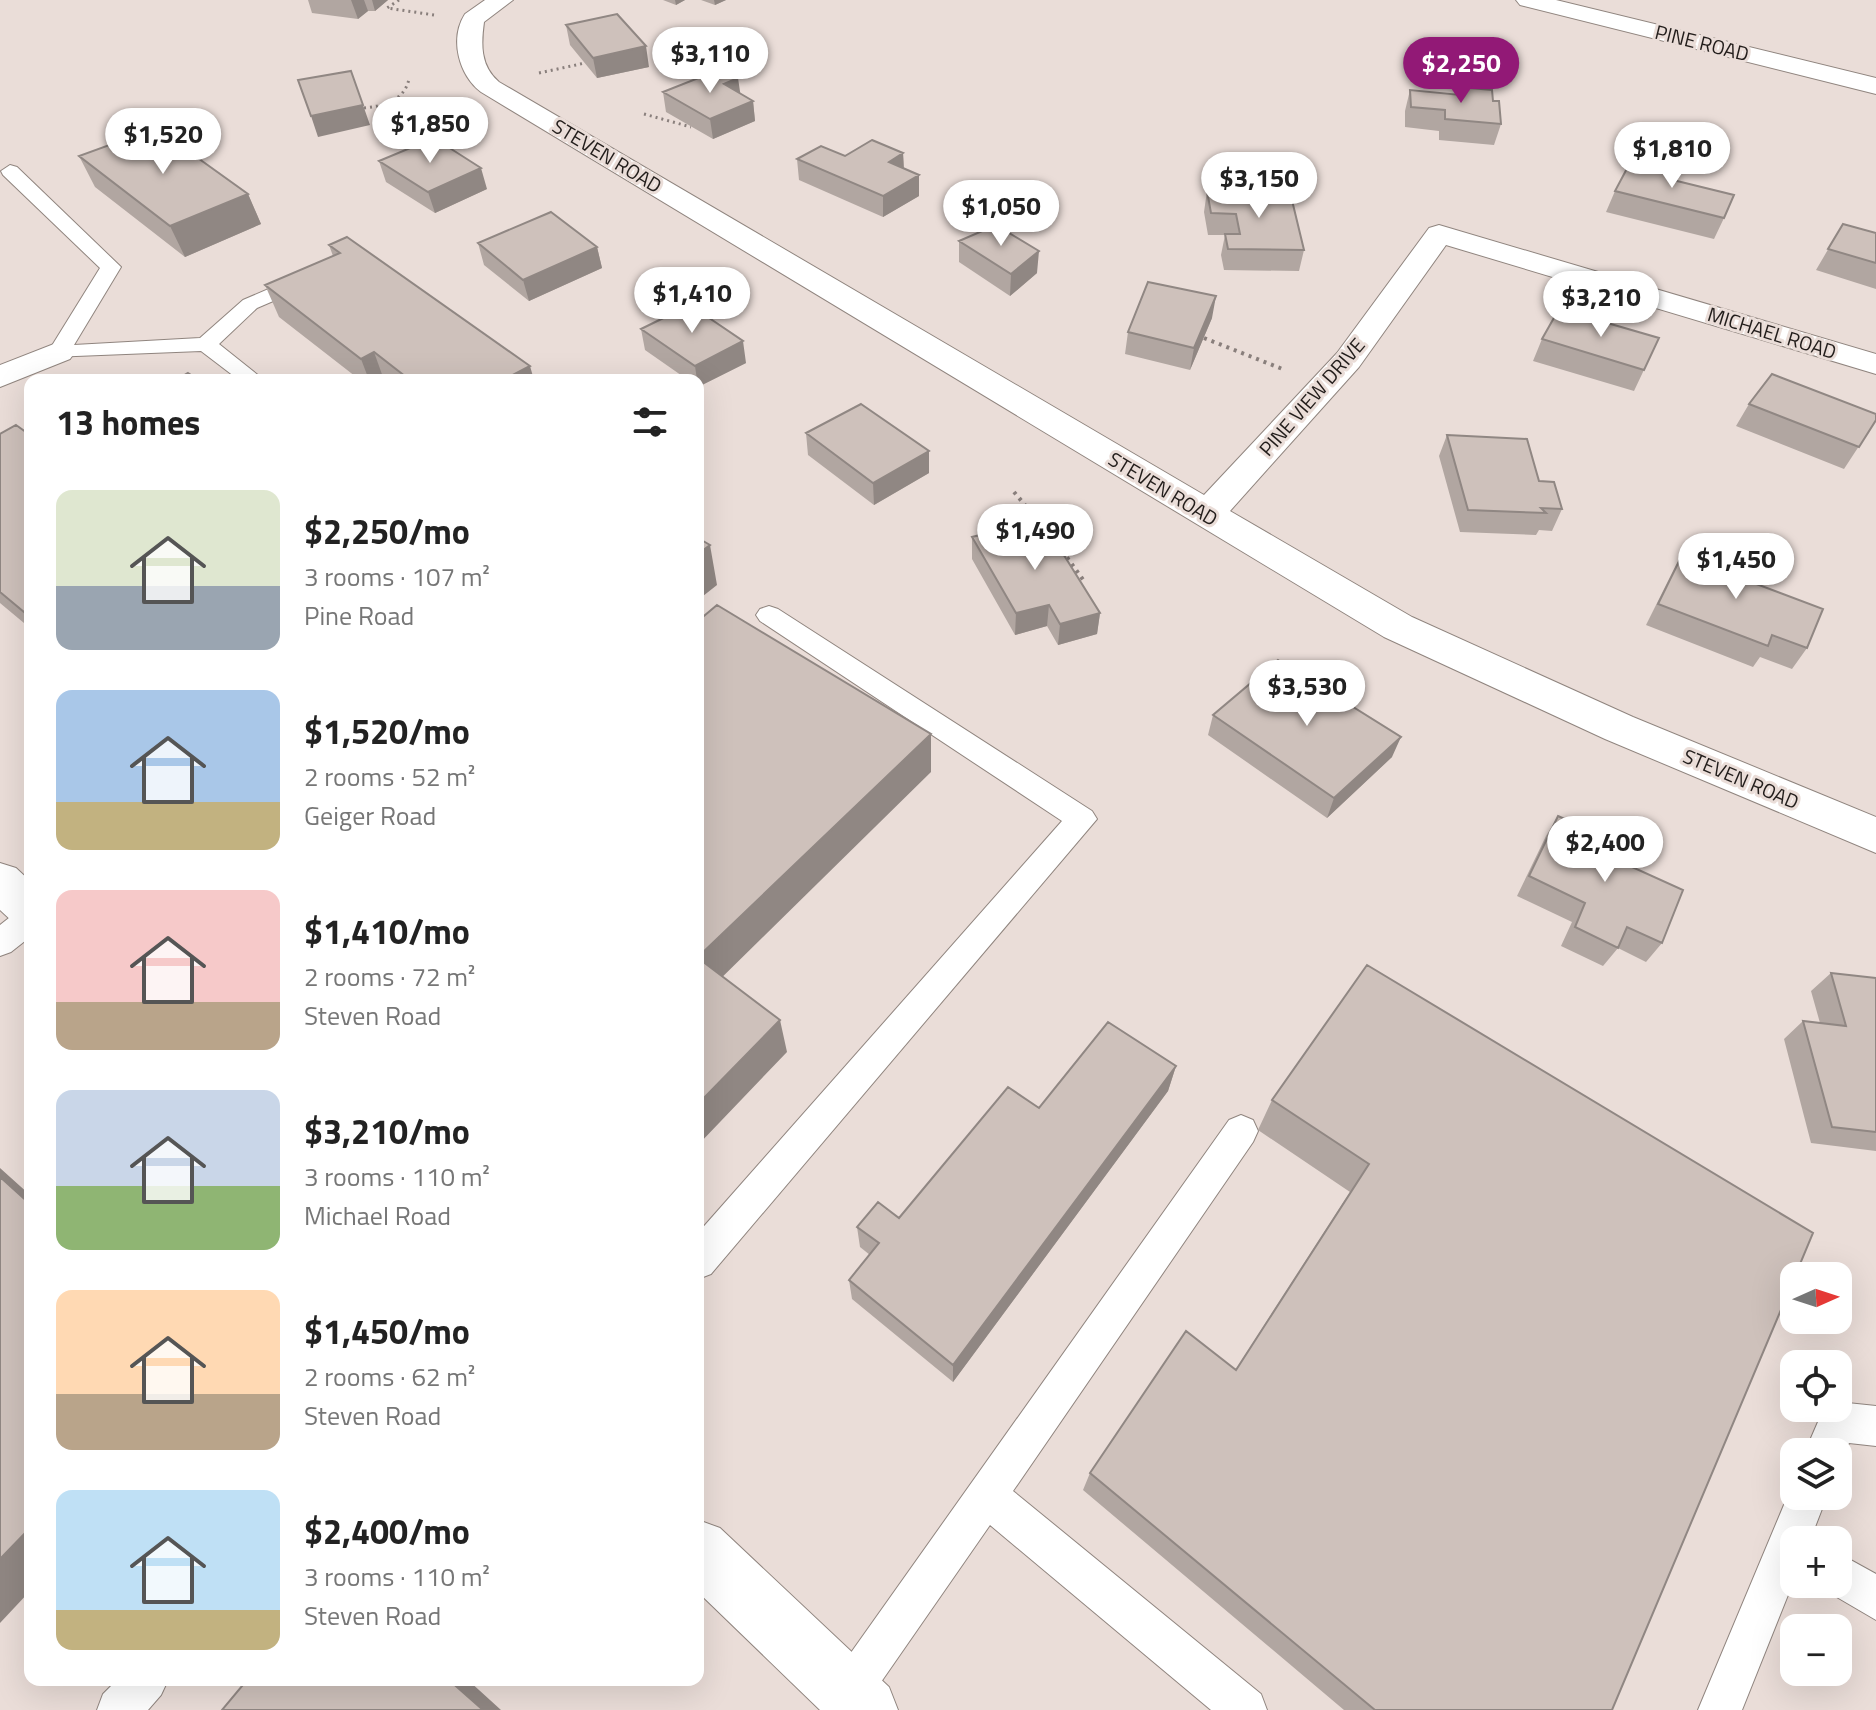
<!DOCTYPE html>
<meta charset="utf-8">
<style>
:root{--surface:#fff;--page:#f2f2f2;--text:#222;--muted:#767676;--accent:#921976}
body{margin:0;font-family:"Titillium Web",sans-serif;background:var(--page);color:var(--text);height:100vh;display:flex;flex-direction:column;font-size:30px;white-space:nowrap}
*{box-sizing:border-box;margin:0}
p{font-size:26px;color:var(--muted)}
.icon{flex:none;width:44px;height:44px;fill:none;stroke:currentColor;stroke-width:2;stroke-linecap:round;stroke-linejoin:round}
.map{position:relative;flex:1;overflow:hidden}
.side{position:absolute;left:24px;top:374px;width:680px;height:1312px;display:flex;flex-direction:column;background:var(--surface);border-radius:16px;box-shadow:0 8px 32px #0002}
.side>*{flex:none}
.needle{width:52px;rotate:87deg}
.fabs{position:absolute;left:1780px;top:1262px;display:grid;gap:16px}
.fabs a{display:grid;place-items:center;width:72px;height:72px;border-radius:16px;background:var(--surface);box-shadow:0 8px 32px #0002;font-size:40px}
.price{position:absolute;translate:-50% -68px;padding:0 18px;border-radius:28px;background:#fff;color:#222;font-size:26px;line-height:52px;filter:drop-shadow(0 2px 4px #0008)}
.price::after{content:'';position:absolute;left:50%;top:48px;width:24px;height:18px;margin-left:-12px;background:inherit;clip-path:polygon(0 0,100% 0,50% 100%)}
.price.on{background:var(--accent);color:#fff}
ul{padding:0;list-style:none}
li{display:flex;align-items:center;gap:24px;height:200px;padding:0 32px}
li span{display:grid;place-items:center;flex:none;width:224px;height:160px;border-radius:16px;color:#555}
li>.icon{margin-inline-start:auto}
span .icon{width:96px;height:96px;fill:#fffc;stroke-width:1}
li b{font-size:34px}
h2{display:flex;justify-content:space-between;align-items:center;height:96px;padding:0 32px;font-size:34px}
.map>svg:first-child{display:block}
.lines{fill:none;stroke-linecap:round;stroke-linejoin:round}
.service-casing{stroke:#90857f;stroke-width:2}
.minor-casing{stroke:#90857f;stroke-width:2}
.tertiary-casing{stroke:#90857f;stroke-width:2}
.path-far1{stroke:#897f7c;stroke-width:3;stroke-dasharray:2 4;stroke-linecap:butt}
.path{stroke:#897f7c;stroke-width:4;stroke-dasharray:3 5;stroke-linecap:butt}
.service{fill:#fff;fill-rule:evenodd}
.minor{fill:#fff;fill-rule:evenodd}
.tertiary{fill:#fff;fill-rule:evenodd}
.wall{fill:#b1a6a1}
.shaded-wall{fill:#908783}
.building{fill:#cec1bb;stroke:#908783;stroke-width:2}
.labels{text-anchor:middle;stroke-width:6;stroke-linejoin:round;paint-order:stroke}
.far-street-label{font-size:20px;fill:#221d1b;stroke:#eaddd8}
</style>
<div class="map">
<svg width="1876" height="1710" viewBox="0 0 1876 1710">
<rect width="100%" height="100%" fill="#eaddd8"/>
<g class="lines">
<defs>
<path id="service" d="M10,165L17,167L121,267L74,345L200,338L243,300L301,275H315L318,279L315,283L257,308L219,344L264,380H239L201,351L51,357L48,352L100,268L3,175L1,171Z
M769,606L778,609L1092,811L1097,819L711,1274L698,1279V1233L1062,821L760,621L756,615L760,609Z
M30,906V937L11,952L0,956V925L19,910Z
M1241,1115L1253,1120L1258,1131L1253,1142L1013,1491L1261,1694L1267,1710H1211L990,1525L863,1708H833L826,1693L833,1678L1229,1120Z
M1838,1402L1876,1406V1446L1849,1443L1838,1467V1452H1805L1824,1408H1838Z
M1794,1481V1496H1827L1810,1540H1794V1580L1742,1710H1698Z
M1838,1553L1876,1574V1620L1823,1589L1821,1584H1838Z
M117,1680H168L161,1695L148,1710H97L103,1694Z"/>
<path id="minor" d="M485,0H513L484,22C481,44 480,66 499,82L1204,495L1337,353L1429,228L1439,225L1876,354V374L1446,245L1359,367L1230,511L1412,617L1633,717L1876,817V853L1605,739L1384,637L481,92C459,75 449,39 465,14Z
M59,342L70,345L75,352L70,359L0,387V365Z
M0,863L16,868L30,881V929L14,923L0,910Z
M698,1520L720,1528L889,1687L898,1710H820L698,1592Z"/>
<path id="tertiary" d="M1516,0H1556L1876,78V94L1520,5Z"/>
</defs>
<use href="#service" class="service-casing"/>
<use href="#minor" class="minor-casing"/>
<use href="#tertiary" class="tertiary-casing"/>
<path class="path-far1" d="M399,0L387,8L434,15
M539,73L585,63
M364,108C384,106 404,101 409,79
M644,114L691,127"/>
<path class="path" d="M1204,338L1285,370
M1014,492L1041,524
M1053,538L1084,581L1076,584"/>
<use href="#service" class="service"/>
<use href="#minor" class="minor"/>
<use href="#tertiary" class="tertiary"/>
</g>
<path class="wall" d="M308,0H388L375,11H368L358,19L312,13Z
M663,0H685L676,5Z
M701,0H726L715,5Z
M566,25L649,67L597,78L570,45Z
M1459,87L1493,101L1501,124L1494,145L1439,140V131L1405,127V111L1410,90L1457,95Z
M663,92L740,93L753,101L755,121L713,139L666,112Z
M903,153L904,168L919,175V196L883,217L799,180L797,159Z
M79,156L248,194L261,224L185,257L95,187Z
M379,161L487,189L435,213L386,182Z
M1673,180L1724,218L1714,239L1606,212L1615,191Z
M1207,191L1304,250L1299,271L1224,270L1221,255L1225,235H1208L1204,212Z
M1843,224L1876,233V289L1816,270Z
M959,241L1037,273L1010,296L959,262Z
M478,243L597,247L602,268L529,301L484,265Z
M329,245L534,380H360L279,317L265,285L333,256Z
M1212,318L1190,370L1125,354L1128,332Z
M641,329L746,363L698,387V380H688L645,350Z
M1659,338L1634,391L1533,361L1542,339Z
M1749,404L1876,420L1844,469L1736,426Z
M806,433L929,451V473L874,505L808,455Z
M0,434L30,435V628L0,603Z
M1447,435L1539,481L1562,509L1552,531L1539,530L1536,535L1460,532L1439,456Z
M972,537L1100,613L1097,634L1058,645L1047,626L1015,635L972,559Z
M1688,543L1735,576L1807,648L1792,669L1760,657L1753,667L1646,625L1676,565Z
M1213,715L1392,757L1327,818L1208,735Z
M1558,816L1632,867L1662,943L1646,962L1618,948L1603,966L1561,946L1572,922L1517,896L1546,836Z
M1367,965L1612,1710H1344L1083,1490L1090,1473L1236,1369L1350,1192L1258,1130L1272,1100Z
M1831,973L1876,978V1151L1811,1143L1784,1039L1803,1021L1820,1023L1811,991Z
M1176,1066L1168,1091L953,1382L852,1299L849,1280L870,1255L860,1247L857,1227L899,1218L1039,1108Z"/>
<path class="shaded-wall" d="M351,0H364L368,11L358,19Z
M372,0H388L375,11Z
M675,0H685L676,5Z
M714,0H726L715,5Z
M646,46L649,67L597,78L593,58Z
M738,78L741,98L724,84Z
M753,101L755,121L713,139L710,119Z
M363,105L370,125L318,137L311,116Z
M903,153L904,174L889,162Z
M481,168L487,189L435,213L428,192Z
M919,175V196L883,217V196Z
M248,194L261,224L185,257L170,226Z
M597,247L602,268L529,301L523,280Z
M1039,251L1037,273L1010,296L1011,274Z
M1216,296L1212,318L1190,370L1194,348Z
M743,341L746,363L698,387L695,366Z
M374,352L384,380H369L361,359Z
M530,366L534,380H503Z
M929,451V473L874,505L873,483Z
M710,545L717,585L698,600V554Z
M1049,605L1047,626L1015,635L1016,613Z
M1100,613L1097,634L1058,645L1060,624Z
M931,734V772L707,992L698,961V957Z
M1401,737L1392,757L1327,818L1334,798Z
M780,1020L787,1052L698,1145V1104Z
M1176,1066L1168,1091L953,1382V1365Z
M0,1168L30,1195V1204L0,1177Z
M30,1528V1591L0,1623V1559Z
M449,1680H468L501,1710H483Z"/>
<path class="building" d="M617,14L646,46L593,58L566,25Z
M721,69L738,78L724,84L753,101L710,119L663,92Z
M351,71L363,105L311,116L298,80Z
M1459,87L1492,90L1493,101H1499L1501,124L1445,119V110L1411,107L1410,90L1460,95Z
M156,128L248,194L170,226L79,156Z
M434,138L481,168L428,192L379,161Z
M872,140L903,153L889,162L919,175L883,196L797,159L821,146L845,156Z
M1631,161L1676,172L1673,180L1734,195L1724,218L1615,191Z
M1207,191L1290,192L1304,250L1228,249L1225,234H1240L1236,214L1211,213Z
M551,212L597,247L523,280L478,243Z
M1843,224L1876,233V263L1828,249Z
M996,225L1039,251L1011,274L959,241Z
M347,237L530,366L503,380H410L374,352L361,359L265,285L340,253L329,245Z
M1148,282L1216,296L1194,348L1128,332Z
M690,305L743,341L695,366L641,329Z
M1559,309L1659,338L1644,370L1542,339Z
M188,373L199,380H176Z
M1772,374L1876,414V420L1859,447L1749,404Z
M861,404L929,451L873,483L806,433Z
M16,425L30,435V617L0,592V434Z
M1447,435L1527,439L1539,481L1554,482L1562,509L1541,508L1546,513L1468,510Z
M1042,520L1100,613L1060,624L1049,605L1016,613L972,537Z
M698,538L710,545L698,554Z
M1688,543L1742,563L1735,576L1823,609L1807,648L1772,635L1768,646L1658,604Z
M717,605L931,734L698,957V621Z
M1278,660L1401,737L1334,798L1213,715Z
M1558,816L1639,852L1632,867L1683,890L1662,943L1627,927L1618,948L1575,927L1585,903L1529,876Z
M698,958L780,1020L698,1104Z
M1367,965L1813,1233L1795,1276H1794V1279L1612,1710H1375L1090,1473L1186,1331L1236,1370L1369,1164L1272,1100Z
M1831,973L1876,978V1132L1832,1127L1803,1021L1846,1026Z
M1108,1022L1176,1066L953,1365L849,1280L879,1243L857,1227L878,1202L899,1218L1008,1087L1039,1108Z
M0,1177L30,1204V1528L0,1559Z
M247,1680H449L483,1710H222Z"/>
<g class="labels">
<g class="far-street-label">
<text transform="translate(1702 43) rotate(14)" y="7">PINE ROAD</text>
<text transform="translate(607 156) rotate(31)" y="7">STEVEN ROAD</text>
<text transform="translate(1772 333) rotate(17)" y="7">MICHAEL ROAD</text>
<text transform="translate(1312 397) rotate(-49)" y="7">PINE VIEW DRIVE</text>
<text transform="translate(1163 489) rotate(31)" y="7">STEVEN ROAD</text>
<text transform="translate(1741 779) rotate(23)" y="7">STEVEN ROAD</text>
</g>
</g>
</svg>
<div class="fabs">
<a><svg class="needle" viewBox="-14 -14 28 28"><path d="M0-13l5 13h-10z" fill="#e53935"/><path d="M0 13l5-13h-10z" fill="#767676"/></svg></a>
<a><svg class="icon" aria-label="locate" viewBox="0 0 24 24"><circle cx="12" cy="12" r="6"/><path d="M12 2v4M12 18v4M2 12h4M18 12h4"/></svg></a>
<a><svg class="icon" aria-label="layers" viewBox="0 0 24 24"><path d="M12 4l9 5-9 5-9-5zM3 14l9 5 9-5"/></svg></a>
<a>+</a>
<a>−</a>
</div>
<b class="price" style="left:710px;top:95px">$3,110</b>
<b class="price on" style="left:1461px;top:105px">$2,250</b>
<b class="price" style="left:430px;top:165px">$1,850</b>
<b class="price" style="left:163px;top:176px">$1,520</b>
<b class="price" style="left:1672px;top:190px">$1,810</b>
<b class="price" style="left:1259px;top:220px">$3,150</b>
<b class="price" style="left:1001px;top:248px">$1,050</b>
<b class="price" style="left:692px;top:335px">$1,410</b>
<b class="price" style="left:1601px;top:339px">$3,210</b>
<b class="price" style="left:1035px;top:572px">$1,490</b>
<b class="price" style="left:1736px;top:601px">$1,450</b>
<b class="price" style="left:1307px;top:728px">$3,530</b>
<b class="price" style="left:1605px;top:884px">$2,400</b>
<section class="side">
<h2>13 homes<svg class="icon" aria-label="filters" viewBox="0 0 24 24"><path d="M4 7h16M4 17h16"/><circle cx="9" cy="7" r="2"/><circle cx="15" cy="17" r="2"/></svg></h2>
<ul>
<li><span style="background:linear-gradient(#dfe7d0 60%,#9aa5b1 0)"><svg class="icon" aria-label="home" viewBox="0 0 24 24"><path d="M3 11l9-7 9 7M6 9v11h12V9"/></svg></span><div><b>$2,250/mo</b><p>3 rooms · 107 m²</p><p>Pine Road</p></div></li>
<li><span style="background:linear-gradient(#a9c7e8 70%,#c2b280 0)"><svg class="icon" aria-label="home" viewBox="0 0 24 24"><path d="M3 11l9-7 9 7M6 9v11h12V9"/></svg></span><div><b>$1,520/mo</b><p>2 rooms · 52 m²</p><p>Geiger Road</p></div></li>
<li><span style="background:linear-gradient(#f6c9c9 70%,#b9a48a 0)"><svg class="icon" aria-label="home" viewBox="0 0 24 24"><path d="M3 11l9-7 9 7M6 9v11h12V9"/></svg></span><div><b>$1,410/mo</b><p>2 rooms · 72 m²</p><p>Steven Road</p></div></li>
<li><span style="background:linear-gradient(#c9d6e8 60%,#8fb573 0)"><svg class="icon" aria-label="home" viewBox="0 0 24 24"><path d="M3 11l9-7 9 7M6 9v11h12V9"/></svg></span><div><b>$3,210/mo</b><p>3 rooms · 110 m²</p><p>Michael Road</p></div></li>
<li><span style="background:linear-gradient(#ffd9b3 65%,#b9a48a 0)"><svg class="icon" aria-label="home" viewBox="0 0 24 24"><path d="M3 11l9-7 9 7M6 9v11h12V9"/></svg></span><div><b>$1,450/mo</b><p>2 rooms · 62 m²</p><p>Steven Road</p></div></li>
<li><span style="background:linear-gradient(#bfe0f5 75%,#c2b280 0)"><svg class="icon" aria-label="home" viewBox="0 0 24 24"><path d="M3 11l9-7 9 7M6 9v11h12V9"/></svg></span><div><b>$2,400/mo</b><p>3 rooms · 110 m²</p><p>Steven Road</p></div></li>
</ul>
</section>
</div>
